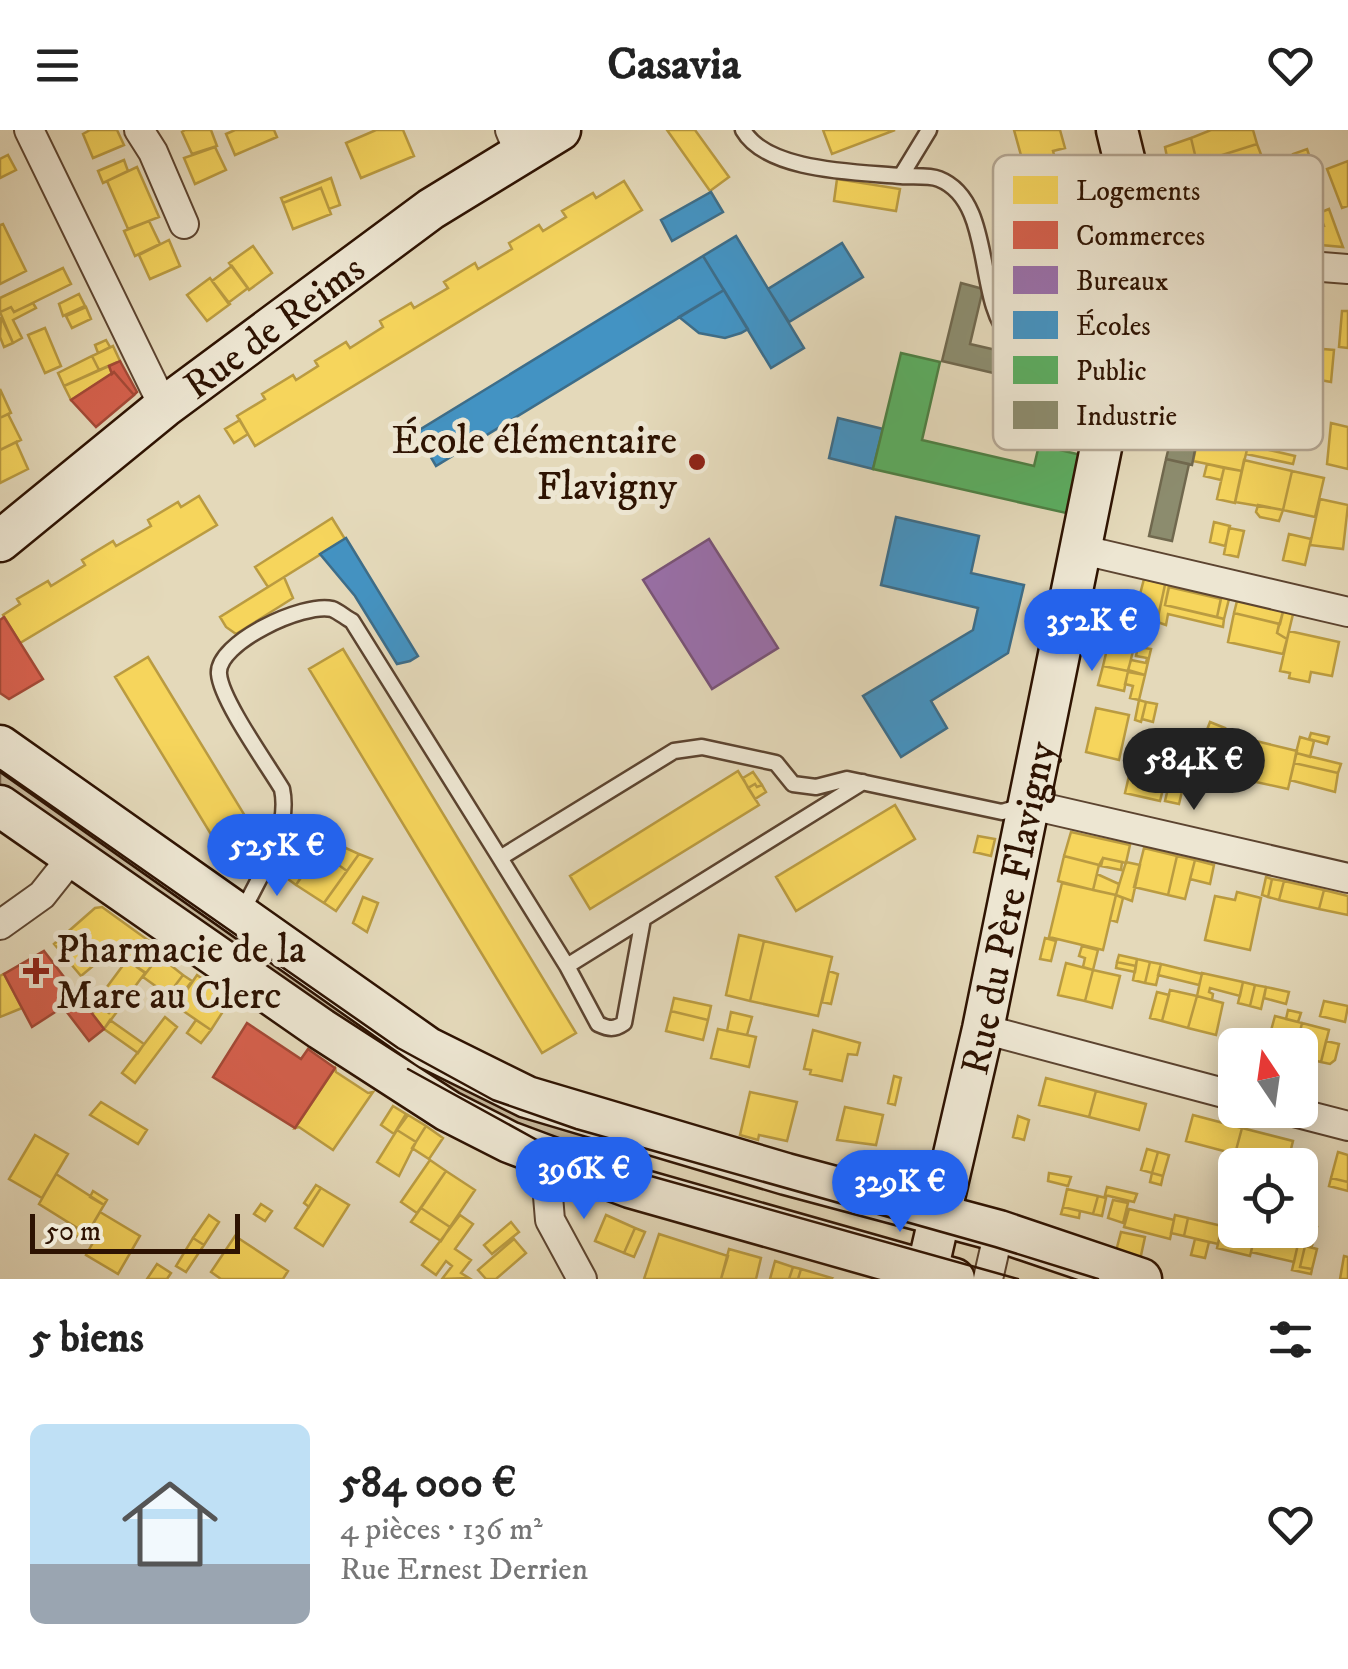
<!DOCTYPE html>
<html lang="fr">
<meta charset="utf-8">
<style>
:root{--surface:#fff;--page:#f2f2f2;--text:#222;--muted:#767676;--line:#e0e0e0;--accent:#2563eb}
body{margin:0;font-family:"IM FELL DW Pica",serif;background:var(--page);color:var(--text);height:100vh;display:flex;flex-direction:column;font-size:38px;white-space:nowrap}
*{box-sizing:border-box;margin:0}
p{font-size:32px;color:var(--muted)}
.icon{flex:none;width:55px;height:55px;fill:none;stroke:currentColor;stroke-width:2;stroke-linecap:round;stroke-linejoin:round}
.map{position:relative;height:1149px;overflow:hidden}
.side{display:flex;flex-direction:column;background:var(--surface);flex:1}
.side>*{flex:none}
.needle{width:65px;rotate:347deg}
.controls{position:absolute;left:1218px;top:898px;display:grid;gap:20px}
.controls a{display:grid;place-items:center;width:100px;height:100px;border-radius:15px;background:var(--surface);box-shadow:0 5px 25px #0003;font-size:50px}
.scale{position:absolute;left:30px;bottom:25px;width:210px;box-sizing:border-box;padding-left:10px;border:5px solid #2e1302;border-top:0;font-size:28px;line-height:35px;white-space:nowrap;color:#2e1302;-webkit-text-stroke:8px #ede6d2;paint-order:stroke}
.price{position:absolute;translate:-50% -85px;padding:0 22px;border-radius:35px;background:var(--accent);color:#fff;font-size:32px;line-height:65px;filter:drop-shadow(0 2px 5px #0008)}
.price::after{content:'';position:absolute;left:50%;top:60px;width:30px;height:22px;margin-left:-15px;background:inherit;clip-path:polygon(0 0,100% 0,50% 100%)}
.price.selected{background:#222;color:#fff}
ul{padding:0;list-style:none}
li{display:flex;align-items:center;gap:30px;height:250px;padding:0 30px}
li+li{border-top:2px solid var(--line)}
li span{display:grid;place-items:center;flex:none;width:280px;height:200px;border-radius:15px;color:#555}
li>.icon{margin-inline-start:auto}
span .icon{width:120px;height:120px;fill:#fffc;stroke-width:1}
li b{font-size:42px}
h2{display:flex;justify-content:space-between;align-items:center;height:120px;padding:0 30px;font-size:42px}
header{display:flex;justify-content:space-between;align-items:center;height:130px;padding:0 30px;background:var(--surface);font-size:45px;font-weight:700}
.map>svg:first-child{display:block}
.green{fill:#c5b79b;stroke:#7a654e;stroke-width:2.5}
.homes{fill:#f6d55c;stroke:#ba9b41;stroke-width:2.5}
.shops{fill:#d6604d;stroke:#a44936;stroke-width:2.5}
.offices{fill:#9970ab;stroke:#795478;stroke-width:2.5}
.schools{fill:#4393c3;stroke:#3d6d89;stroke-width:2.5}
.public{fill:#5aae61;stroke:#4d8044;stroke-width:2.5}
.industry{fill:#8c8c6e;stroke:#70684e;stroke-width:2.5}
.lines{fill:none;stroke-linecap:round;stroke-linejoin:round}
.lane-casing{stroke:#5c4430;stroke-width:19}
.street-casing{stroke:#5c4430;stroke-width:32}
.secondary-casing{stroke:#2e1302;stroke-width:45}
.lane{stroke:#ede6d2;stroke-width:14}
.street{stroke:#ede6d2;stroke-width:28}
.secondary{stroke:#ede6d2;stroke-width:40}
.tram{stroke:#2e1302;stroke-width:2.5}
.poi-dot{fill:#8f2418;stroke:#ede6d2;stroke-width:4}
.labels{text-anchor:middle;stroke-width:10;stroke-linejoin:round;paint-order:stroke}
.street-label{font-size:40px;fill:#2e1302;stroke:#ede6d2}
.poi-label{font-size:40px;fill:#2e1302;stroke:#ede6d2;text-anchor:end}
.key{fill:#ede6d2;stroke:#b4a794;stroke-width:2.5}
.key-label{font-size:28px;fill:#2e1302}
</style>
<header><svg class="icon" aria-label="menu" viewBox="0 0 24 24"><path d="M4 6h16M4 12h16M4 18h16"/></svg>Casavia<svg class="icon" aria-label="heart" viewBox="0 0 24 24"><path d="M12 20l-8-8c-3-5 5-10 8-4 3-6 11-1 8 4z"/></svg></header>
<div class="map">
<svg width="1348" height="1149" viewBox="0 0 1348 1149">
<rect width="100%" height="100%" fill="#e4d9ba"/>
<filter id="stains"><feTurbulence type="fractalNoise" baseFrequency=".002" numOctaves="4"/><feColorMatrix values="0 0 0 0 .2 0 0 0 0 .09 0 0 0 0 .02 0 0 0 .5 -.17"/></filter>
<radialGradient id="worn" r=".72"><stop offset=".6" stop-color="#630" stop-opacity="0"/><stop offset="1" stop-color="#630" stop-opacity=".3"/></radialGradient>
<path class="green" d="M0,626L280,829L615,1002L604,1041L473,985L0,667Z"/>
<path class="homes" d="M90,0H117L124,15L93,28L83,4Z
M185,0H211L217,16L192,24L182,2Z
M235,0H274L277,7L235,25L226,4Z
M376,0H403L414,26L361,48L346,13Z
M667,0H695L729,47L710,61Z
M823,0H895L832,24Z
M1014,0H1060L1065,18L1053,21L1073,93L1061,97L1085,181L1042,193L1018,107L1030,104L1010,33L1022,29Z
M1211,0H1253L1257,14L1197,33L1191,8Z
M1191,8L1197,33L1170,42L1165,17Z
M1257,14L1265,35L1254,38L1253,32L1220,42L1216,27Z
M215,17L226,40L195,54L184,28Z
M1307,19L1311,31L1283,41L1280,34L1294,29L1293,24Z
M8,25L16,40L0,48V29Z
M124,30L128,41L103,53L98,41Z
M1348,31V76L1342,78L1327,39Z
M137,37L159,87L128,99L107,51Z
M331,48L340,75L329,79L321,58L283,73L281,68Z
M837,49L900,59L896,81L834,71Z
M624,51L642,80L255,316L237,286L265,269L262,264L293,245L296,250L318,236L315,231L346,212L350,218L383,197L380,191L411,173L414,178L448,158L444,152L475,133L478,139L512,119L509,113L539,95L543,101L566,87L562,81L593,63L596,68Z
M321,58L331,84L293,99L283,73Z
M1329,79L1337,101L1343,117L1321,115L1316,98L1324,96L1319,83Z
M149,91L160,114L135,126L124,101Z
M3,94L26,141L0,154V95Z
M169,110L180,136L150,149L139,125Z
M253,116L272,143L249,160L229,133Z
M232,136L248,158L228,173L212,151Z
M63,138L71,154L14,182L11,177L0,182V168Z
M210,148L230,174L207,191L187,165Z
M79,164L85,176L63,186L59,174Z
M33,173L36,178L13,190L22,208L13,213L0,182L11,177L14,182Z
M86,177L91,189L72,198L66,186Z
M1342,181H1348V218L1339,217Z
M1,187L13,213L4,217L0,207Z
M45,198L61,236L45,243L28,205Z
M106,210L110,217L98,223L95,215Z
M113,216L120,231L99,240L92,226Z
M1323,219L1334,220L1331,252L1320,250Z
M92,226L99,240L64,256L58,243Z
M109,236L112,244L71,270L64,256Z
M0,259L11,283L0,288Z
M8,284L21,310L0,320V288Z
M240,290L248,304L234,313L225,299Z
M1331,293L1348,297V339L1327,334Z
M1199,304L1248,315L1242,341L1193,331Z
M16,312L28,339L0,353V320Z
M1248,315L1295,326L1293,334L1246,324Z
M1244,330L1292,341L1283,380L1235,372Z
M1207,334L1224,338L1221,350L1204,346Z
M1224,338L1242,341L1235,373L1217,369Z
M1292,341L1324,348L1315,387L1283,380Z
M199,366L217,395L20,513L3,485L20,474L17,469L48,451L51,456L85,435L82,430L113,411L116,416L151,396L148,390L178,372L181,377Z
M1320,369L1348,375L1343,419L1310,415Z
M1258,375L1283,380L1279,391L1260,387L1256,382Z
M332,388L345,409L268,457L255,437Z
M1214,392L1230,396L1225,416L1210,412Z
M1229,398L1244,401L1238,427L1224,424Z
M1289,404L1311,409L1305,435L1283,430Z
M284,447L293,468L236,504L226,497L220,487Z
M1144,449L1161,453L1166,450L1157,492L1134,487Z
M1166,450L1170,451L1165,475L1224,489L1223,497L1168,484L1166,495L1157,492Z
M1170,451L1205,459L1204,465L1169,457Z
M1169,457L1221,469L1217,487L1165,475Z
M1222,463L1230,465L1224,489L1217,487Z
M1238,467L1284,478L1280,494L1234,483Z
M1284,478L1294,480L1287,509L1277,503Z
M1234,483L1279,494L1277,503L1287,509L1283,524L1228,512Z
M1289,501L1339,512L1332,546L1311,542L1309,552L1289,548L1290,543L1280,541Z
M1108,515L1133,521L1128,541L1103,536Z
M1138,517L1151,519L1145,545L1128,540L1131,530L1146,533L1147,528L1136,526Z
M343,519L576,903L542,923L309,539Z
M148,527L253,699L220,719L115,547Z
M1103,536L1128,541L1124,561L1098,555Z
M1128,542L1145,545L1139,570L1130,568L1133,556L1125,554Z
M1139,570L1146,572L1141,592L1135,590Z
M1146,572L1157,574L1153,592L1142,589Z
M1096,578L1129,585L1119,630L1086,622Z
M1210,592L1225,598L1213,629L1198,623Z
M1311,603L1329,607L1327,614L1309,609Z
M1300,607L1314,611L1310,627L1296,623Z
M1221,608L1246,613L1241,636L1213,629Z
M1256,611L1297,621L1288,659L1247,650Z
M1296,623L1341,634L1338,643L1294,633Z
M1134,624L1147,627L1145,637L1153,639L1152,643L1166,647L1160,671L1125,663Z
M1294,633L1338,643L1335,662L1290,650Z
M738,641L759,675L590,779L570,746Z
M753,642L762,655L757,657L755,654L748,658L743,648Z
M1170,650L1184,653L1179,674L1165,671Z
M755,654L757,657L762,655L766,662L755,669L748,658Z
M895,675L915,709L796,781L776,747Z
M304,700L326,709L296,755L284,746Z
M1071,702L1130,715L1126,733L1103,728L1099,735L1064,726Z
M978,706L995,709L991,726L974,722Z
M326,709L359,724L347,741L319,721Z
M1144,718L1177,726L1168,765L1134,757Z
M319,721L347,741L324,773L296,755Z
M359,724L372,729L336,781L324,773Z
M1064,726L1099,735L1093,760L1058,751Z
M1177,726L1195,730L1185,769L1168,765Z
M1103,728L1122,732L1121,740L1101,736Z
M1195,730L1214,735L1210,754L1190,749Z
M1126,732L1140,735L1132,771L1116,765Z
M1097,744L1119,754L1116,765L1093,760Z
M1266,747L1272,749L1268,767L1262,765Z
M1272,749L1284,751L1279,770L1268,767Z
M1284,751L1324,760L1319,779L1279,770Z
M1062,753L1116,765L1103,820L1049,807Z
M1324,760L1348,766V785L1319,779Z
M1237,762L1261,768L1250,820L1205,810L1215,766L1235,770Z
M1116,765L1123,768L1117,792L1110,790Z
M363,767L378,773L367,802L353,793Z
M102,777L163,821L146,843L112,820L81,846L54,814L95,778Z
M739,805L764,811L750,871L726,865Z
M1045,808L1056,811L1051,831L1040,829Z
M764,811L832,827L818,886L750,871Z
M1082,816L1098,820L1093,840L1083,837L1085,828L1079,826Z
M1119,825L1137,829L1136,836L1117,832Z
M159,826L183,845L168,865L143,847Z
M1137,829L1150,832L1145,853L1133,850Z
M127,830L145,843L116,882L98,869Z
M1117,832L1136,836L1135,842L1116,838Z
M1150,832L1161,834L1156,855L1145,853Z
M1066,833L1093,840L1085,871L1058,865Z
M1161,834L1202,844L1199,855L1158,845Z
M1093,840L1120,846L1112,878L1085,871Z
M829,841L838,844L831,874L822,872Z
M1202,843L1243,852L1240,866L1210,858L1209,862L1213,864L1212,870L1197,866Z
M4,844L22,878L0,887V846Z
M183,845L192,851L176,872L168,865Z
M197,845L231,869L211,900L176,876Z
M1243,852L1255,855L1250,876L1238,873Z
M1255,855L1266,857L1261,879L1250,876Z
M1266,857L1289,862L1286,874L1264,868Z
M88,860L99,876L92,884L79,867Z
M1170,860L1197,866L1188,898L1162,891Z
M1157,862L1169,865L1162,891L1150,888Z
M1197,866L1223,873L1216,905L1188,898Z
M674,868L711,876L708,890L671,881Z
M1324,871L1348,876L1345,892L1320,886Z
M99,876L109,883L112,880L116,883L104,899L92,884Z
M1288,880L1301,883L1298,892L1286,889Z
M671,881L708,890L703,910L666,901Z
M731,882L752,887L747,905L727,901Z
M1275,886L1302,893L1297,915H1267Z
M165,887L177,897L135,953L122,943Z
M110,890L144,914L138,923L104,899Z
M196,890L211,900L201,913L187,903Z
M1302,893L1329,900L1321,932L1300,927V915H1297Z
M718,899L756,907L749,937L711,928Z
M813,900L860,913L857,925L848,924L842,951L810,944L811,940L804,939Z
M1326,911L1339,914L1335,930L1330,934L1321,932Z
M335,938L336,942L368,963L373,962L333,1020L299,997L295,998Z
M894,946L901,948L895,975L888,973Z
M1046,948L1096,961L1089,987L1039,975Z
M1096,961L1146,974L1139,1000L1089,987Z
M750,962L797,972L787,1011L759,1005L758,1010L740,1005Z
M101,972L147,1000L138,1014L90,985Z
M393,976L406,984L394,1004L381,995Z
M845,977L883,985L876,1015L837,1010Z
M408,985L426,996L416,1012L397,1000Z
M1193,985L1242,998L1235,1024L1186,1011Z
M1018,986L1029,990L1024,1010L1013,1007Z
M426,996L443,1008L429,1029L412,1018Z
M1242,998L1293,1011L1287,1035L1235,1024Z
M397,1000L416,1012L399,1046L377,1032Z
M35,1005L68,1024L42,1068L9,1049Z
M1147,1019L1158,1022L1152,1043L1141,1040Z
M1158,1022L1169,1025L1163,1046L1152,1043Z
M1338,1022L1348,1025V1052L1331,1048Z
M430,1030L446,1041L417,1083L401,1072Z
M446,1041L475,1060L450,1097L421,1078Z
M1049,1043L1071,1047L1068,1056L1048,1051Z
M1152,1043L1163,1046L1161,1055L1150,1052Z
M56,1044L104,1075L87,1104L39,1074Z
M1331,1048L1348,1052V1061L1329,1056Z
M316,1055L321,1058L309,1077L304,1073Z
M1107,1057L1137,1064L1134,1072L1105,1065Z
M321,1058L349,1075L323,1116L295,1098Z
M1304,1058L1315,1061L1309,1082L1300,1080Z
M1067,1059L1098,1066L1093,1084L1063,1077Z
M93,1061L107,1070L104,1075L90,1067Z
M1098,1066L1106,1068L1102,1086L1093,1084Z
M1113,1070L1128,1073L1123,1093L1108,1088Z
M261,1074L272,1081L265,1091L254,1084Z
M1063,1077L1080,1081L1079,1088L1061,1084Z
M421,1078L450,1097L441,1111L411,1092Z
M1129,1079L1174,1090L1170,1109L1124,1097Z
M1300,1080L1309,1082L1301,1113L1290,1110L1293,1100H1300Z
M100,1082L140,1106L118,1144L86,1125L95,1109L87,1104Z
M209,1085L219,1092L204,1115L193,1108Z
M460,1085L473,1094L455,1119L471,1130L461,1143L469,1148L442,1149L452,1136L446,1131L436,1145L422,1135Z
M606,1085L635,1098L624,1123L595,1111Z
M1175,1085L1188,1088L1184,1106L1171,1103Z
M1188,1088L1222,1096L1218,1114L1184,1106Z
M511,1092L519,1102L492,1124L484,1115Z
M1306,1094L1317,1097L1312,1116L1301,1113Z
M73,1096L87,1104L83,1110L69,1102Z
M1222,1096L1255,1105L1250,1126L1217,1118Z
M635,1098L645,1102L634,1127L624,1123Z
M1281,1100H1293L1290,1110L1279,1106Z
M1121,1102L1145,1107L1140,1130L1115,1125Z
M659,1104L728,1126L721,1149H644Z
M1255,1105L1298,1114L1294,1132L1251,1122Z
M235,1106L288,1141L283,1149H221L211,1142Z
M193,1108L204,1115L186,1142L176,1136Z
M514,1109L526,1123L496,1149H486L478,1140Z
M1195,1109L1209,1112L1205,1128L1191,1125Z
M1298,1114L1305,1116L1300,1137L1312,1139L1311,1144L1292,1140Z
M1305,1116L1317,1119L1312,1139L1300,1137Z
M729,1119L761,1128L756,1149H721Z
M1344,1126L1348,1127V1149H1340Z
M775,1131L793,1137L789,1149H770Z
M157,1134L171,1143L167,1149H147Z
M793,1137L801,1139L798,1149H789Z
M801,1139L832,1148L831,1149H798Z"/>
<path class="shops" d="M120,231L137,262L134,265L114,242L112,244L109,236Z
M114,242L134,265L96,297L71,270Z
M4,487L43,549L9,569L0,563V490Z
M44,821L104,899L89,911L63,877L32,897L4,844Z
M247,893L301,929L308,919L335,938L295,998L213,947Z"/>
<path class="offices" d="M709,409L778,518L712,559L643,450Z"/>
<path class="schools" d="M711,62L723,82L672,111L661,90Z
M736,106L804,218L771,238L703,126Z
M842,113L863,147L789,192L768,159Z
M703,126L724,160L436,336L416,302Z
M724,160L748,199L741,203L725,208L699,203L679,187Z
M838,288L883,299L873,339L829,328Z
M896,387L979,406L971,443L1024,455L1008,523L931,571L947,598L901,627L863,566L973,500L978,478L881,455Z
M346,408L418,526L410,531L397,534L355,466L320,424Z"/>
<path class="public" d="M901,223L940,232L922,310L1034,336L1039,315L1081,325L1069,380L1066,383L873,339Z"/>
<path class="industry" d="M961,153L983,159L970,214L1088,241L1083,264L942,231Z
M1173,300L1198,305L1192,335L1166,329Z
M1166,329L1189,334L1172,411L1149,406Z"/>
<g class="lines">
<defs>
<path id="lane" d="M743,0C767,42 858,42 901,46C912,47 929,45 939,49C995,71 975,172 1010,206C1029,225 1087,230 1113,235
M901,46L929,0
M500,728L567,836L863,652
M243,781C260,744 291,701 282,659C267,634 221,570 219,544C216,513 304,472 332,479C338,481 346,488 352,491L500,728L674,621L702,617L776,633L793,654L816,657L847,649L1002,682L1025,675
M567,836L598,894C609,899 614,900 624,893L643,789"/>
<path id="street" d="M29,0L164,277
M139,0L153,22L184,94
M510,0L520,24
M1132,122L1348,139
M1083,420L1348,482
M1027,674L1348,748
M0,795L42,765L73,726
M983,899L1235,966
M1286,980L1348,996
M563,1034L548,1066L550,1090L582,1149
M988,1149L999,1101"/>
<g id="secondary">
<path id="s1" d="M0,411L164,277L431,79L560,0"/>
<path d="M0,616L428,918L527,967L786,1044L999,1101L1141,1149"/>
<path d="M0,676L321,899L448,981L509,1012L630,1057L954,1149"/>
<path id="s2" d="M927,1141L983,899L1133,160L1129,49L1117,0"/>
</g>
</defs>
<use href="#lane" class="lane-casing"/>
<use href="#street" class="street-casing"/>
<use href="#secondary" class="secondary-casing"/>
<use href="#lane" class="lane"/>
<use href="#street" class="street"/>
<use href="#secondary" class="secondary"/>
<path class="tram" d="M0,640L398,918L493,970L576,999L995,1117L1098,1149
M408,939L537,1010L583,1027L1018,1149"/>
</g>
<g class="poi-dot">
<circle cx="697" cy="332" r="10"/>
<path d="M31 826h10v10h10v10h-10v10h-10v-10h-10v-10h10z"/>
</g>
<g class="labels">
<g class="street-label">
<text dy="14" stroke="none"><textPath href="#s1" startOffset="348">Rue de Reims</textPath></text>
<text dy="14" stroke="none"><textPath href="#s2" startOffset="372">Rue du Père Flavigny</textPath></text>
</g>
<g class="poi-label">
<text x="677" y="323">École élémentaire<tspan x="677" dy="46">Flavigny</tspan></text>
<text x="56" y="832" text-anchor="start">Pharmacie de la<tspan x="56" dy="46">Mare au Clerc</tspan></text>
</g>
</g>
<rect x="993" y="25" width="330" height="295" rx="15" class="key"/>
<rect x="1013" y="46" width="45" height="28" fill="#f6d55c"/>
<rect x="1013" y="91" width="45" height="28" fill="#d6604d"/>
<rect x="1013" y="136" width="45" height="28" fill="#9970ab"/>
<rect x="1013" y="181" width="45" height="28" fill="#4393c3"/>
<rect x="1013" y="226" width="45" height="28" fill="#5aae61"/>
<rect x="1013" y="271" width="45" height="28" fill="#8c8c6e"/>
<g class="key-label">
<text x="1076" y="70">Logements</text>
<text x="1076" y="115">Commerces</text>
<text x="1076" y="160">Bureaux</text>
<text x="1076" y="205">Écoles</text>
<text x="1076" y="250">Public</text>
<text x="1076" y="295">Industrie</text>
</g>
<rect width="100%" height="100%" filter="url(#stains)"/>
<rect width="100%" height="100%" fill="url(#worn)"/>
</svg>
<div class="controls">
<a><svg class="needle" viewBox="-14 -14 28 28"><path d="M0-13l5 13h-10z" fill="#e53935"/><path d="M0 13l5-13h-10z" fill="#767676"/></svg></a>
<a><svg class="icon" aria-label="locate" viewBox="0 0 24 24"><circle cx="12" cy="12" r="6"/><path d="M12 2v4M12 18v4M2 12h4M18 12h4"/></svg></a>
</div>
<div class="scale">50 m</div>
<b class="price" style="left:1092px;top:544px">352K €</b>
<b class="price selected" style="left:1194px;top:683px">584K €</b>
<b class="price" style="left:277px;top:769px">525K €</b>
<b class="price" style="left:584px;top:1092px">396K €</b>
<b class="price" style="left:900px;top:1105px">329K €</b>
</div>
<section class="side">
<h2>5 biens<svg class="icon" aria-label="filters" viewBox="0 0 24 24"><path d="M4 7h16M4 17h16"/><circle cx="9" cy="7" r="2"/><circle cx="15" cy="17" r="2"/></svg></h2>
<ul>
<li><span style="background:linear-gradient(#bfe0f5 70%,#9aa5b1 0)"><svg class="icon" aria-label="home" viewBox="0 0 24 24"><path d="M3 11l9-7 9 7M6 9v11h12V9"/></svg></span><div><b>584 000 €</b><p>4 pièces · 136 m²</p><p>Rue Ernest Derrien</p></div><svg class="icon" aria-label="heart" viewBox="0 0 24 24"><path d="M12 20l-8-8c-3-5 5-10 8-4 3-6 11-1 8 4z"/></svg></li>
</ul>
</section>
